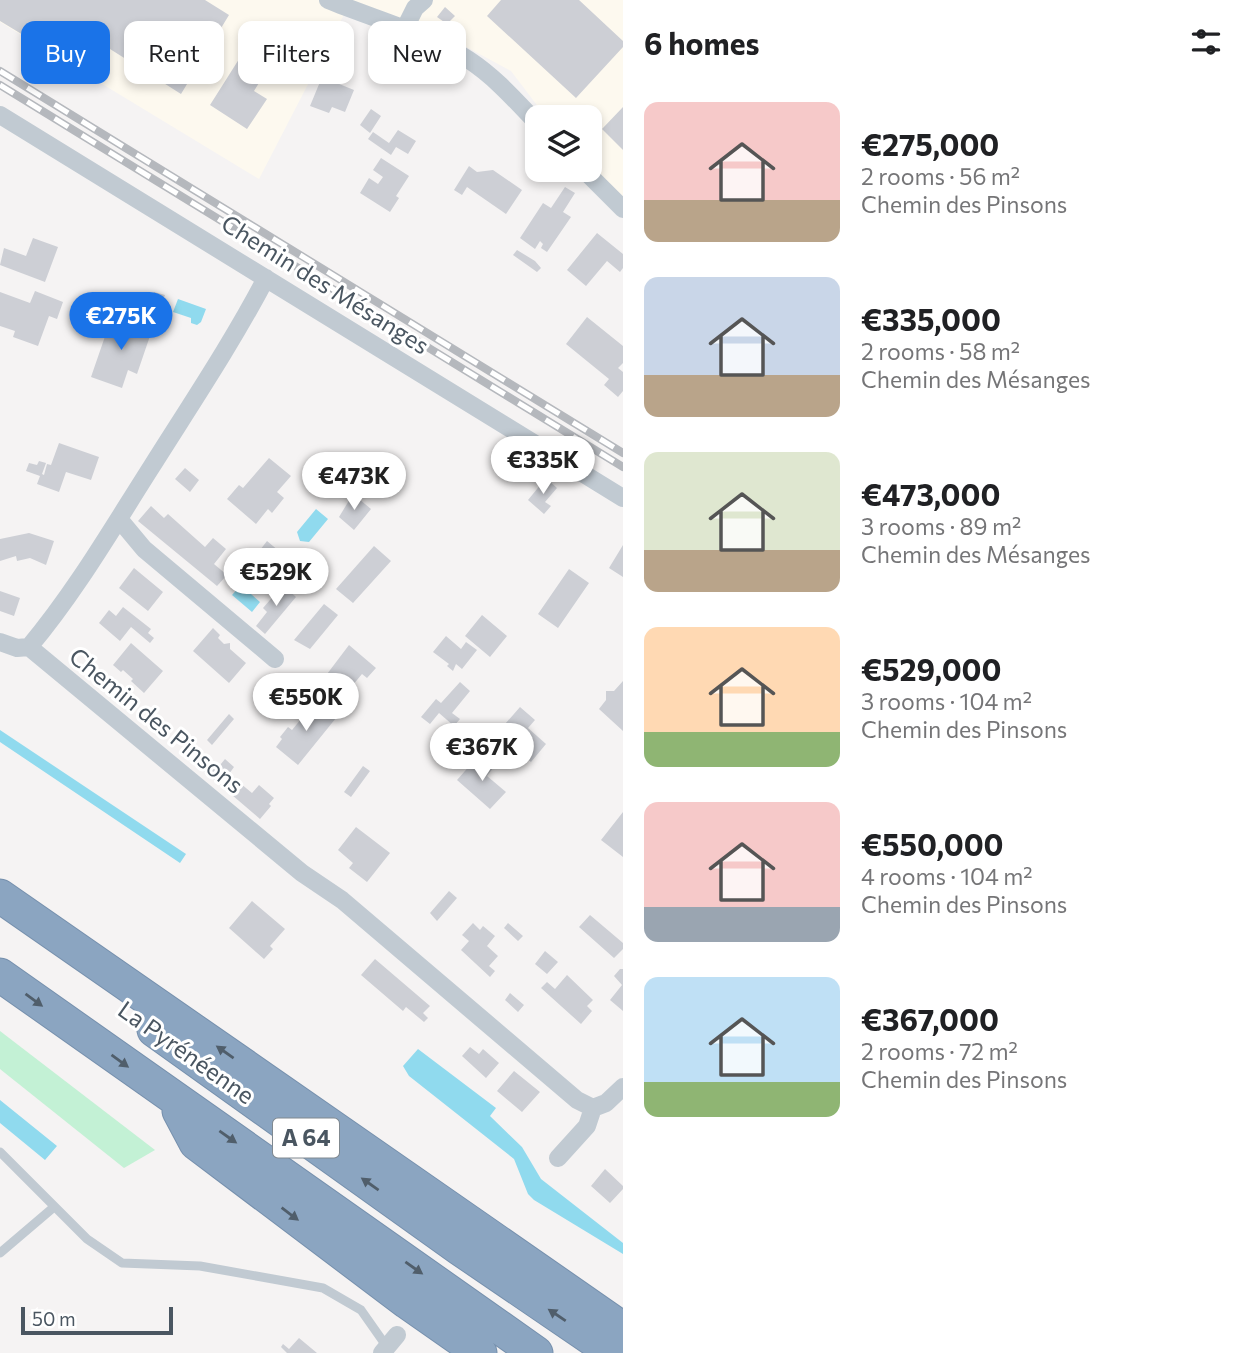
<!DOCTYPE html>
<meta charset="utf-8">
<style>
:root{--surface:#fff;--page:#f2f2f2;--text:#202124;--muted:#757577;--accent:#1a73e8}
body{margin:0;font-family:Commissioner,sans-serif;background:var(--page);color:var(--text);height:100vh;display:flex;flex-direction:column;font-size:26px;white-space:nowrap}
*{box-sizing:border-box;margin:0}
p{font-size:23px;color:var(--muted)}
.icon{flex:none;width:38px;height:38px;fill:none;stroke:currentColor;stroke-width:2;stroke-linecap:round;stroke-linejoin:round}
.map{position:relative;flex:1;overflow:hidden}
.drawer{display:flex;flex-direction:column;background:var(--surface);width:623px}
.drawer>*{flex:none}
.guide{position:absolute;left:21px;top:21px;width:497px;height:63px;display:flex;gap:14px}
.controls{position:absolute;left:525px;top:105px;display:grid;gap:14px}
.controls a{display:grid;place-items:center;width:77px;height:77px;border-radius:14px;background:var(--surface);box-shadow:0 4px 10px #0003;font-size:35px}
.scale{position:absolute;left:21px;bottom:18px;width:152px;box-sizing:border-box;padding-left:7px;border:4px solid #4a5661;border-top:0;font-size:19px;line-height:24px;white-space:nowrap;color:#4a5661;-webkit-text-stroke:5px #fff;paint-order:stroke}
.price{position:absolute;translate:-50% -60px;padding:0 16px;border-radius:24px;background:#fff;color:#222;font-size:23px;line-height:46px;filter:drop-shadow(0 2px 4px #0008)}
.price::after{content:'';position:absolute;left:50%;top:42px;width:21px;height:16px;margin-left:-10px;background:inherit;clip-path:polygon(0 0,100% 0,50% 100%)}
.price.selected{background:var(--accent);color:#fff}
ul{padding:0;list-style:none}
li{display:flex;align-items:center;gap:21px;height:175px;padding:0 21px}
li span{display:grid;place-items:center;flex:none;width:196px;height:140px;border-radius:14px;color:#555}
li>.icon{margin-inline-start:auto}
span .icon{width:84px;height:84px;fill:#fffc;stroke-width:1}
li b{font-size:30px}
h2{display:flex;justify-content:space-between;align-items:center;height:84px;padding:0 21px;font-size:30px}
.chip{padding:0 24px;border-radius:14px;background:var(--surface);box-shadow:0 4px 10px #0003;font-size:24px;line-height:63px}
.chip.selected{background:var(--accent);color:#fff}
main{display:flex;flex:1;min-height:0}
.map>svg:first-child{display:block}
.commercial{fill:#fdf9ef}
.green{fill:#c3f1d5}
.water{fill:#90daee}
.building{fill:#cdcfd5}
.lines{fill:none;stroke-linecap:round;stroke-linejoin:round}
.highway-casing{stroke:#7690ad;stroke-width:35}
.lane{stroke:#c1cad2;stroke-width:9}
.street{stroke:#c1cad2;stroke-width:18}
.highway{stroke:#8ba5c1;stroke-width:33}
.rail-casing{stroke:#b5b8bd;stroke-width:8}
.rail{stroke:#fff;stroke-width:5;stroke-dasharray:16;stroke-linecap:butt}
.oneway{fill:#505e6b}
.labels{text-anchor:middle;stroke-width:6;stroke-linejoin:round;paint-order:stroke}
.shield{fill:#fff;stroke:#808990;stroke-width:2}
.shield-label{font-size:23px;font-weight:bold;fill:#4a5661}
.street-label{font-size:24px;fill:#4a5661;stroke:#fff}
</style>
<main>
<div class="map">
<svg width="623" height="1353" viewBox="0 0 623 1353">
<rect width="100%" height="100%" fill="#f5f3f3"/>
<path class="commercial" d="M0,0H623V202L590,169V117H546L511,71L446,36L351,1L259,179L0,22Z"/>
<path class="green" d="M0,1031L155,1150L124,1168L0,1069Z"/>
<path class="water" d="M178,299L206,309L201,322L197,325L191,323V318L173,312Z
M316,509L328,519L309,542L300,541L297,532Z
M241,585L260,602L252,612L232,595Z
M0,730L186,854L180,863L0,742Z
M418,1049L496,1108L490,1116L522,1147L541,1179L623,1243V1254L534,1200L528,1194L514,1159L409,1076L403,1066Z
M0,1100L57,1146L45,1160L0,1123Z"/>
<path class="building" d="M0,0H205L229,15L181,94L69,23L57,42L49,37L43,47L0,21Z
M501,0H579L623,41V47L576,98L487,16Z
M445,7L455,16L447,24L437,17Z
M258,29L283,44L254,91L267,99L247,129L210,105Z
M322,77L354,90L345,112L332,107L329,113L310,106Z
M623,107V150L602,129Z
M371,109L381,116L370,133L360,125Z
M398,130L416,141L408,154L396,147L391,155L368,139L373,132L389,143Z
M381,158L409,176L396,196L399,198L390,212L360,193L369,178L378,184L383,177L373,170Z
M469,166L477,172L493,170L522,190L506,214L467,187L462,195L454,190Z
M565,187L575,193L563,212L571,217L547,252L541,248L543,244L540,241L535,249L520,238L543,203L551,208Z
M597,233L623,254V268L620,272L607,261L586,286L567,270Z
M33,238L58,247L45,282L0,265L4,248L26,256Z
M517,250L535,261L541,268L537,272L513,255Z
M35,291L63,302L57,319L49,316L38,346L13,337L15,331L0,326V292L30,303Z
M154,292L165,295L158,312L149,308Z
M587,317L623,346V363L618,368L623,372V391L618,397L604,385L609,379L566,344Z
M111,319L130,325L132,320L144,324L142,329L151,333L137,374L128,370L122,388L91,377Z
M59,443L99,457L91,480L66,472L59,492L37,484L40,476L26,471L29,463L37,465L39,461L46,463L42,474L44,475L47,464L51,465Z
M269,458L291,476L277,492L284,498L272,513L268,509L256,524L227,499L239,485L243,488Z
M185,468L199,480L190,492L175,479Z
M546,478L557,488L545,502L551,506L544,514L528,500Z
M353,494L371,509L354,530L339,517Z
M151,506L164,518L168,514L205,547L213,538L226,549L214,564L227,575L217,586L138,521Z
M29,533L54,541L46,565L30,558L17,561L16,556L0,561V539Z
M267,541L279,551L272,560L279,566L269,578L247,560L257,548L260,550Z
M623,545V577L609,568Z
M374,546L391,561L353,603L336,589Z
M134,568L163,592L148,611L119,588Z
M569,569L589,583L558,628L538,614Z
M283,585L296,597L265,634L256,626L267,612L263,608Z
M0,591L20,598L14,616L0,611Z
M324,604L338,615L310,649L294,640Z
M123,607L151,629L148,633L154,638L150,643L131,627L120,641L99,623L109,610L116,616Z
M482,615L507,636L490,657L465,636Z
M213,628L220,635L218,638L224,644L230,643V649L246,663L229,683L193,651Z
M446,636L461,649L466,642L477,650L462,669L456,664L453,671L447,666L449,664L433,652Z
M131,643L163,671L144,693L131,681L133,679L123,670L121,672L113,665Z
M349,645L376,668L367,678L362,674L347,692L350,695L341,705L318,686Z
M623,681V731L599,709L606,700V691H614Z
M460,682L470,691L452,713L460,719L454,726L439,713L430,724L421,717L436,699L441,703Z
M316,701L336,718L298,765L276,747L282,739L280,737L288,727L292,730Z
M520,707L535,720L528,728L546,744L531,762L498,732Z
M229,714L234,719L212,745L207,740Z
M479,755L493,768L487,776L506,792L490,809L457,780Z
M225,759L234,767L229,774L252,793L259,785L274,798L269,804L271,806L260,819L198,766L203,760L216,770Z
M363,766L370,771L351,797L344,792Z
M623,812V857L601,840Z
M356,827L390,853L367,882L349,868L353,863L338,850Z
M449,891L457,898L437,921L430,913Z
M252,901L285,929L270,946L273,949L264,959L229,928Z
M590,915L623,943V949L614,958L579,927Z
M473,923L480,930L483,926L495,936L487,946L498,956L489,966L495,971L490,977L461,950L469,941L462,935Z
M508,923L523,936L518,941L504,928Z
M545,951L558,962L547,974L535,964Z
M375,959L430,1006L423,1013L428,1018L424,1022L406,1007L403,1011L361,975Z
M620,969H623V1011L610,1000L622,985L614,976Z
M567,975L593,1000L587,1006L592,1011L581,1024L541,988L547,982L555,989Z
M510,993L524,1005L518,1012L505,1000Z
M470,1047L479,1054L483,1049L499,1063L486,1078L462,1056Z
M514,1071L540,1092L522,1112L497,1091Z
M605,1169L623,1186V1189L610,1203L591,1186Z
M299,1338L317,1353H287L281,1347L283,1344L289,1349Z"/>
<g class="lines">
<defs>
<path id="highway" d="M0,896L623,1329
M0,975L536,1353
M154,1030L459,1248L613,1353
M179,1111L196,1143L407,1302L480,1353"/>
</defs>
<use href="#highway" class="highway-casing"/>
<path class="lane" d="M0,1152L87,1239L122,1263L200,1266L323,1288L361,1310L387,1347
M0,1253L54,1207"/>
<path class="street" d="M328,0C374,19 427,33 469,60C495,77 516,101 537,123
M404,30L415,8L424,0
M0,115L623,498
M584,170L623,209
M266,278C232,343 191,404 152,466C113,527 76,591 29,647L302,873L342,900L577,1100L593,1108
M119,519L144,549L275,659
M0,642L17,648L29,647
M558,1158L587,1126L593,1108L606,1103L623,1087
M382,1353L397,1335"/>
<use href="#highway" class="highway"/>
<defs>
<path id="rail" d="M0,71L623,453
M0,85L623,467"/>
</defs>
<use href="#rail" class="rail-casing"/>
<use href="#rail" class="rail"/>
</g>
<defs><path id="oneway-solid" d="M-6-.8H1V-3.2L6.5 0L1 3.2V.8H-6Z" transform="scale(1.75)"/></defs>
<g class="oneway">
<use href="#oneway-solid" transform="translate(34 1000) rotate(36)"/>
<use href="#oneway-solid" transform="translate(225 1052) rotate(-145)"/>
<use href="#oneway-solid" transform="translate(120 1061) rotate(36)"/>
<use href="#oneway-solid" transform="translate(228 1137) rotate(35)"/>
<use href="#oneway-solid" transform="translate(370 1184) rotate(-145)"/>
<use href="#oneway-solid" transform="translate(290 1214) rotate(37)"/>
<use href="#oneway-solid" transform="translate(414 1268) rotate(35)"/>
<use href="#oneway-solid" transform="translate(557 1315) rotate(-146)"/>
</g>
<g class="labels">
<rect class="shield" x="273" y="1118.5" width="66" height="39" rx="5"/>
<g class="shield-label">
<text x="306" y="1146">A 64</text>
</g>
<g class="street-label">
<text transform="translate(325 285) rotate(32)" y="8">Chemin des Mésanges</text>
<text transform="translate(156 721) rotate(39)" y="8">Chemin des Pinsons</text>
<text transform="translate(186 1053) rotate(35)" y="8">La Pyrénéenne</text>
</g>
</g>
</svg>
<div class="controls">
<a><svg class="icon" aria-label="layers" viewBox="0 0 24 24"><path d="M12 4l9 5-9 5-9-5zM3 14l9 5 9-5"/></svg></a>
</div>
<div class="scale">50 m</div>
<b class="price selected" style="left:121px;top:352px">€275K</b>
<b class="price" style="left:543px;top:496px">€335K</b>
<b class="price" style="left:354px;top:512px">€473K</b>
<b class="price" style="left:276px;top:608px">€529K</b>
<b class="price" style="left:306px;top:733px">€550K</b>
<b class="price" style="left:482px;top:783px">€367K</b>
<div class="guide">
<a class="chip selected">Buy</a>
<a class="chip">Rent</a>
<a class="chip">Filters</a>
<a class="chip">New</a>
</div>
</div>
<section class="drawer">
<h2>6 homes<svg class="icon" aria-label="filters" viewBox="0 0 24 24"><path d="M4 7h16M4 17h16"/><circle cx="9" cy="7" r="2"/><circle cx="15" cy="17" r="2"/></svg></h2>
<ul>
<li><span style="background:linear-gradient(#f6c9c9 70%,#b9a48a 0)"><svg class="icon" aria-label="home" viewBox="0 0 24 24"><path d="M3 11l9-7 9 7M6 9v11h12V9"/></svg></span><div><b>€275,000</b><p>2 rooms · 56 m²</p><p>Chemin des Pinsons</p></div></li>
<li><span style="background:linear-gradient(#c9d6e8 70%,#b9a48a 0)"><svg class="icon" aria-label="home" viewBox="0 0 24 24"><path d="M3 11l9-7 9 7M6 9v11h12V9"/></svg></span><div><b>€335,000</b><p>2 rooms · 58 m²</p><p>Chemin des Mésanges</p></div></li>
<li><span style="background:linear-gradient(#dfe7d0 70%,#b9a48a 0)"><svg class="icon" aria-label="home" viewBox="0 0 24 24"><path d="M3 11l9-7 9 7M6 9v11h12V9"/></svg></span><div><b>€473,000</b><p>3 rooms · 89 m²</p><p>Chemin des Mésanges</p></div></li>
<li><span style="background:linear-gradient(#ffd9b3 75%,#8fb573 0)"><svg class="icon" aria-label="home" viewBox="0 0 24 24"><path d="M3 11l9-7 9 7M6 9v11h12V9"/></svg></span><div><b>€529,000</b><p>3 rooms · 104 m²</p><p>Chemin des Pinsons</p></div></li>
<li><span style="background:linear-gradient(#f6c9c9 75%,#9aa5b1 0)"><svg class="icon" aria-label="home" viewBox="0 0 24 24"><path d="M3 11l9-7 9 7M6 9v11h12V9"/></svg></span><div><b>€550,000</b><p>4 rooms · 104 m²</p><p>Chemin des Pinsons</p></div></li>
<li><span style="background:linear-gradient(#bfe0f5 75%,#8fb573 0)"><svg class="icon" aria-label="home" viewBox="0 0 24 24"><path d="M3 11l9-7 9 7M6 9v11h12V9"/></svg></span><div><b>€367,000</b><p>2 rooms · 72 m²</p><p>Chemin des Pinsons</p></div></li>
</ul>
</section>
</main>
